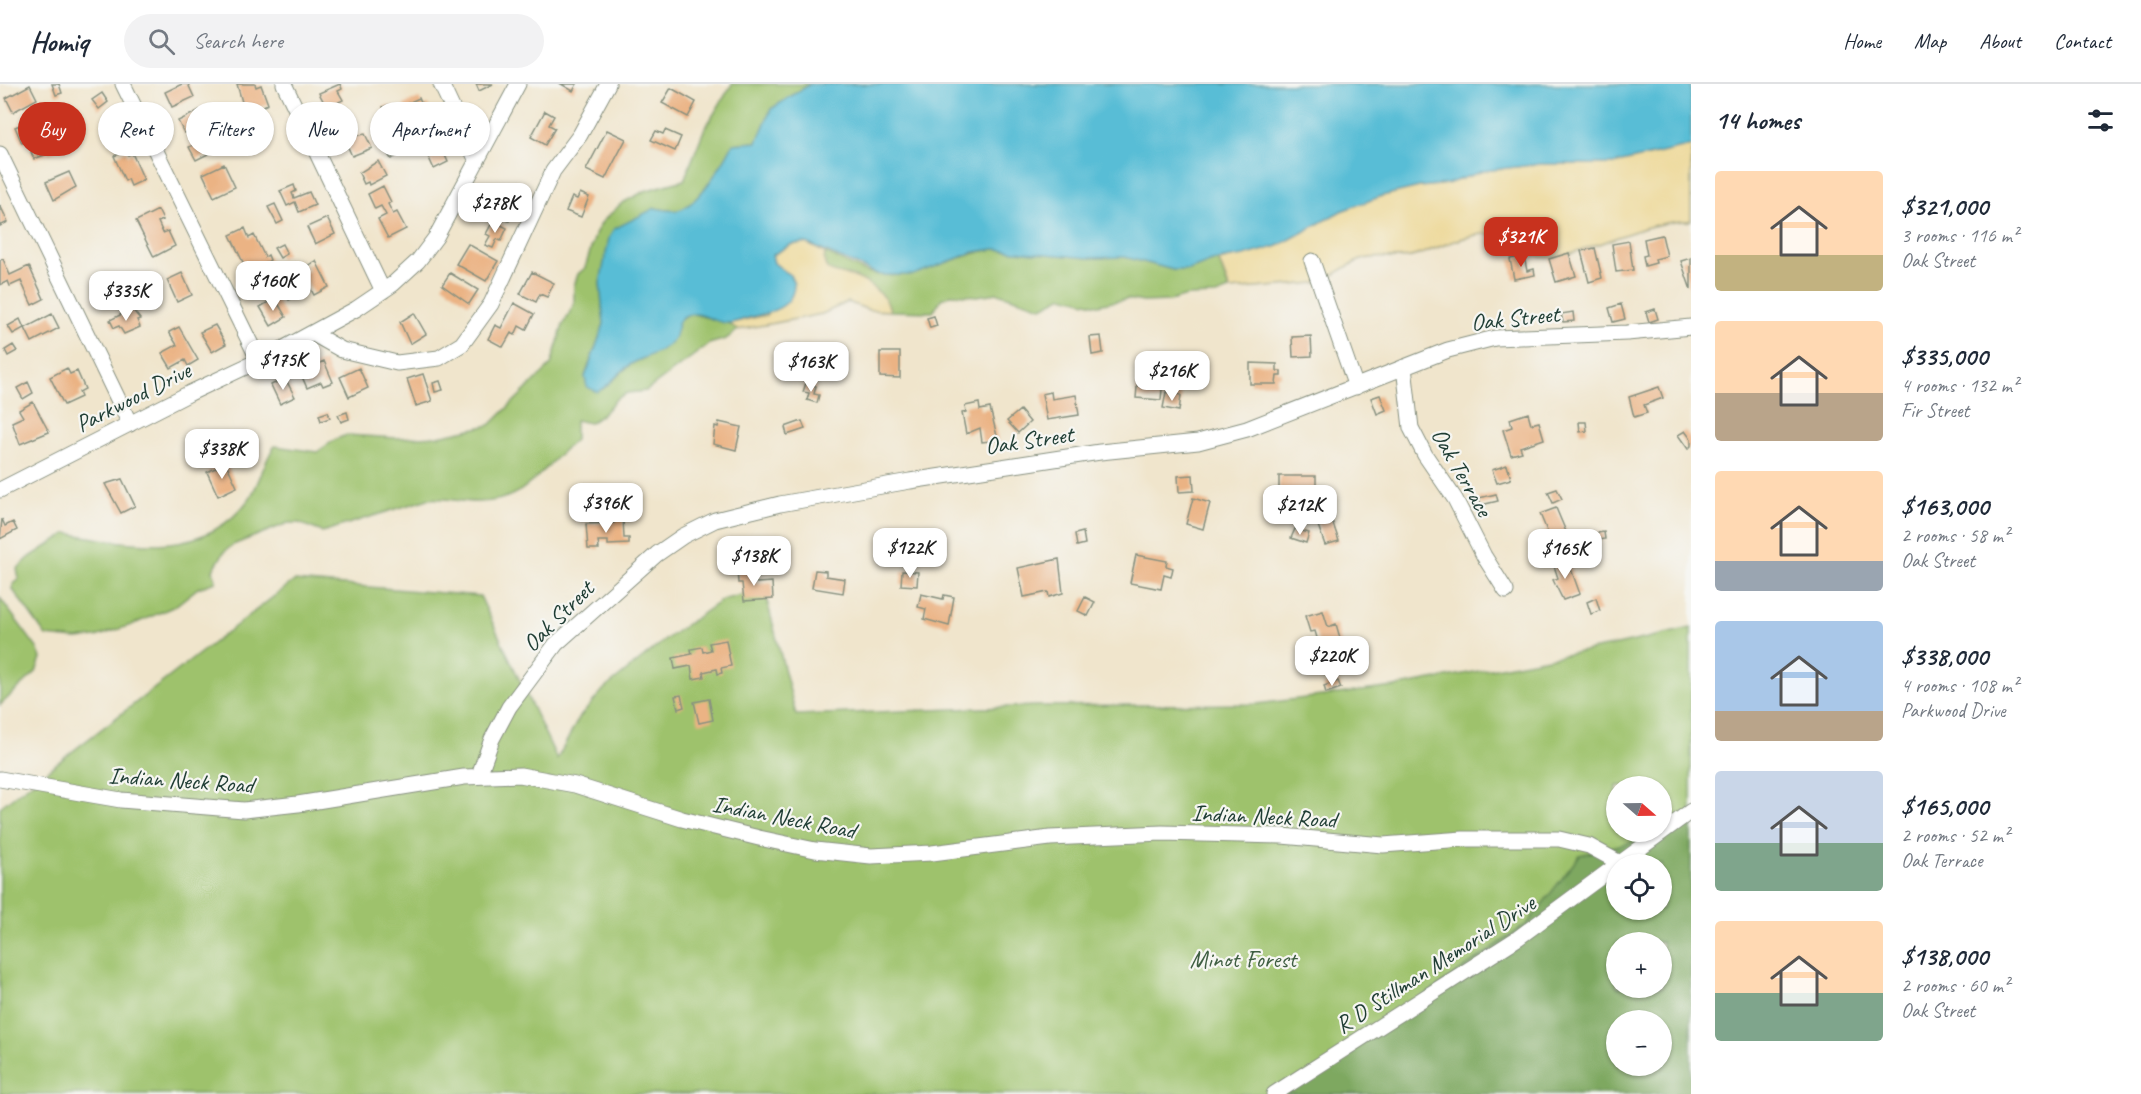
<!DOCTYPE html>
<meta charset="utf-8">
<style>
:root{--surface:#fff;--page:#f2f2f3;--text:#1f2937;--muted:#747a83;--line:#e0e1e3;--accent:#c8321e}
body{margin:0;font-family:Caveat,sans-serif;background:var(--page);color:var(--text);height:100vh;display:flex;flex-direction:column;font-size:22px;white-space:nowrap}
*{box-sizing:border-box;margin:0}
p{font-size:20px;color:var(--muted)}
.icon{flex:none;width:33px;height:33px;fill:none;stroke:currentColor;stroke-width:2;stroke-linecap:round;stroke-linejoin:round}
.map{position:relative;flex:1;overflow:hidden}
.details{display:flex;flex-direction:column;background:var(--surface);width:450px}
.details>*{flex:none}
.banner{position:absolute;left:18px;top:18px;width:570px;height:54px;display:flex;gap:12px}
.needle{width:39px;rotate:110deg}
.controls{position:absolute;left:1606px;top:692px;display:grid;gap:12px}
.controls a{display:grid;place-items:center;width:66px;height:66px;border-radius:50%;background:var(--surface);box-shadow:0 2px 4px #0004;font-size:30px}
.price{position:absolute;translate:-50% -51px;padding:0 14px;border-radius:12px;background:#fff;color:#222;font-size:20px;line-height:39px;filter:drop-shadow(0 2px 3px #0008)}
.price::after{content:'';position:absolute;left:50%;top:36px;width:18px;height:14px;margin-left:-9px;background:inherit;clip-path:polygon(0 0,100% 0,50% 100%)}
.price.current{background:var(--accent);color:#fff}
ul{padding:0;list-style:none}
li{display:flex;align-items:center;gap:18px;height:150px;padding:0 24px}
li span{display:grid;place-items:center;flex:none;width:168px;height:120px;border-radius:6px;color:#555}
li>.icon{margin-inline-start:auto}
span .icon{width:72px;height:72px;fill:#fffc;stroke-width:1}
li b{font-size:26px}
h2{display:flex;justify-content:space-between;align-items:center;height:72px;padding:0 24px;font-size:26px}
.tag{padding:0 21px;border-radius:27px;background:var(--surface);box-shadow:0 2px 4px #0004;font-size:21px;line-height:54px}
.tag.current{background:var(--accent);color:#fff}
header{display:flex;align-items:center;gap:36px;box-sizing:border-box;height:84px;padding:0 30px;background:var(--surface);border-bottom:2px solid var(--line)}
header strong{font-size:28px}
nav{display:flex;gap:33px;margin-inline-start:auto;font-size:21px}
.search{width:420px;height:54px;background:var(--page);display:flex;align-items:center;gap:15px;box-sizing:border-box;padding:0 21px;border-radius:33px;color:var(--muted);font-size:22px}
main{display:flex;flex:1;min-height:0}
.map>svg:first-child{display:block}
.green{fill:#9ec26c;stroke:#5e8050;stroke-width:1.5;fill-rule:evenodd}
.forest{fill:#7ea860;stroke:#4e724a;stroke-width:1.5;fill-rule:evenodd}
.sand{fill:#eeda9e;stroke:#868c69;stroke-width:1.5}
.water{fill:#58bdd6;stroke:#3c7d85;stroke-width:1.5}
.building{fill:#ebb384}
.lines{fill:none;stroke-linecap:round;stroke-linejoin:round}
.minor-casing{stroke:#889180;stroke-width:17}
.minor{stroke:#fff;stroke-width:15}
.labels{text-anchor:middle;stroke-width:4.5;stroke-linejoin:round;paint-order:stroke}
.street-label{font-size:24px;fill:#1f3d34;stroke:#f6f6f2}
.park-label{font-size:24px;fill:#3f5e42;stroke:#f6f6f2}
</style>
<header>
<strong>Homiq</strong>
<div class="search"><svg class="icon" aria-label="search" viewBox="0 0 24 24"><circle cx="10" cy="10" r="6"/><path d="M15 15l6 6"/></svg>Search here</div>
<nav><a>Home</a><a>Map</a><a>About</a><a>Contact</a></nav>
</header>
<main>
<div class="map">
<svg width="1691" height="1010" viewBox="0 0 1691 1010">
<rect width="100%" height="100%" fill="#f6f6f2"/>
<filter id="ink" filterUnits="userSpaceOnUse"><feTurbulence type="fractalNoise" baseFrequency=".0167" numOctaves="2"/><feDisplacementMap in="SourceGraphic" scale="12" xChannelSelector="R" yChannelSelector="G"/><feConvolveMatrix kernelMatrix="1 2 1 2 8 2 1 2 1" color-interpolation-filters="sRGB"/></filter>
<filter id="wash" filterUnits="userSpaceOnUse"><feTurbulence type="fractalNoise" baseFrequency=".008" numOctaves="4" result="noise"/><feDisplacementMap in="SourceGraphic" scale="24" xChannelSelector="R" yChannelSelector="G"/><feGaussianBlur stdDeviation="1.35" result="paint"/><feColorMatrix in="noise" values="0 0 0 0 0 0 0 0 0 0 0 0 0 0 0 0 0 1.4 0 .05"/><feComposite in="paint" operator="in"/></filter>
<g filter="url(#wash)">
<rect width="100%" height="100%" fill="#f0e5cc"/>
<path class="green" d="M732,0H810L771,25L757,58L733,60C724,78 699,121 679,126C671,128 662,125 655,124L606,178L600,199L604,240L585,292L603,305L631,280L661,266L675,253C673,240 682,233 693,230L729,239L738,246L726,255L709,260L646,307L627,309L616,315L604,329L590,339L575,336V356C540,385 527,419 475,418C459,418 445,413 428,415L322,448L299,439H288L233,461L224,468L213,486L216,498L198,504L175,522L134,540L96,553L76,555L46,552L13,506V501L19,495L17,485L30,473L67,449C132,461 205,476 249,415C259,402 266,371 275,362L317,368L336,355L347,351L397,354L438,352L490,341L551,281L563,241L574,220V202L578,190L585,184L596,148L602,138L622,119L647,106L684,96L704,46Z
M995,165L1089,174L1125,173L1173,186H1189L1212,177H1219L1229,206L1216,211L1187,212L1170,217L1143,218L1127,215L1098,221L1063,212L1042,223L998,209L977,212L953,210L941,215L933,228L890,227C888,211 864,195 850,192C835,188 821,190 825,169C842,176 864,190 882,191C921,195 956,170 995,165Z
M294,497L480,512L557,675L579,634L604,605L670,552L722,516L764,505L796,631L1037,622L1257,620L1394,603L1617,561L1691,544V731L1528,839L1286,1010H0V723ZM1617,702H1662V747H1617Z
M0,514L37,564L41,574L36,588L0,621Z"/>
<path class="forest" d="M1691,731V1010H1286L1528,839L1580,771L1664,750ZM1617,780H1662V825H1617ZM1617,858H1662V903H1617ZM1617,936H1662V981H1617Z"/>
<path class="sand" d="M1691,62V137C1644,136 1601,164 1555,173C1528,179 1511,148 1484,150C1464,151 1434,166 1415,172C1398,177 1381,171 1365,175C1347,179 1334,194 1316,199L1230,206L1219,177L1278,162L1341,127L1382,112L1419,103L1447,100L1483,87L1540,80H1613Z
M806,159L825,169C821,190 835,188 850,192C864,195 888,211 890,227L869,226L848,218L822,230L738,246L729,239L767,231L790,192L774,179L772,171L792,160Z"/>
<path class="water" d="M810,0H1691V62L1613,80H1540L1483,87L1447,100L1419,103L1382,112L1341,127L1278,162L1244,172L1212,177L1189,186H1173L1125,173L1089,174L995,165L974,168L913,191H880L806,159L792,160L772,171L774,179L790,191L794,200C794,224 769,229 751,233C744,235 736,239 729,239C716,240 705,229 693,230C673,231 679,249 673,256C663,268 646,272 633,279C620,286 611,301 597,308L587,303L585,293L604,240L600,199L609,154L614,145L655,124C663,125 671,128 679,126C699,120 724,78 733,60L757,58L771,25Z"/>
<g id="blocks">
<path class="building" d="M52,0H59L62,9L56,11Z
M182,0H188L194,13L172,23L165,8Z
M237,0H255L256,3L261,1L268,20L245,29Z
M340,0L342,5L338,7L343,16L327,24L319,9Z
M476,0H493L479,7Z
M561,0H577L573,7Z
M30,1L37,15L13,28L6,14Z
M671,4L696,18L688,33L662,19Z
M102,9L108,18L99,25L92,16Z
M419,14L423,23L428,21L434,36L411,46L404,21Z
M389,21L394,31L388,34L383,23Z
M200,26L207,41L184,49L178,37Z
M545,27L554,32L549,41L555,44L545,61L531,53Z
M234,29L237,36L229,40L225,33Z
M43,32L50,47L22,59L15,43Z
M607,46L626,55L605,95L586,86Z
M665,46L681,53L675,67L651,56L656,47L663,50Z
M365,50L372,64L352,72L346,59L355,52Z
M212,52L222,63L196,76L189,63Z
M437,54L448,78L434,85L423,61Z
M51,56L56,67L49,70L44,58Z
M43,62L47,70L34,75L31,68Z
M394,63L399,71L391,75L386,67Z
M126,67L128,71L132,69L144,96L131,102L128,95L125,97L114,72Z
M378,77L386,92L369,101L368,98L364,100L359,89Z
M224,80L235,103L214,113L203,90Z
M69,88L76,103L54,116L46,98Z
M294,101L296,107L292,109L294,114L309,108L315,121L299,128L295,118L287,122L280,107Z
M383,102L391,118L388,120L393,130L397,128L406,145L388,154L378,135L386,131L381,122L375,125L368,110Z
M500,102L520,111L509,137L484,127L490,111L496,113Z
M580,109L589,113L581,133L566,127L572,113L577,115Z
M275,120L283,137L277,140L268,123Z
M0,121L8,138L0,142Z
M158,126L163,136L158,138L163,149L168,147L175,162L154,173L136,137Z
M327,134L335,150L315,160L307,143Z
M493,137L507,144L501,157L497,155L493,164L485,161L490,152L486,150Z
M245,144L249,154L254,151L265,173L268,171L270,176L264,180L266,185L250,193L230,151Z
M1662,151L1667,172L1655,175L1656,179L1645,182L1643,172L1647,171L1644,155Z
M1629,157L1633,186L1616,188L1612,160Z
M282,160L287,170L280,174L274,164Z
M468,160L498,177L486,197L456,180Z
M1595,164L1602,194L1589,198L1581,167Z
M1569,169L1576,192L1556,198L1549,175Z
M1524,172L1527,187L1534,185L1535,191L1514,195L1510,175Z
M1691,174V206L1681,177Z
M3,175L10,191L29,182L44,215L32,221L21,197L10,202L8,197L0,201V176Z
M316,177L329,203L314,211L302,189L310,186L307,182Z
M532,188L554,199L547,213L540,210L536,218L520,210Z
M182,189L192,211L177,218L167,196Z
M450,189L478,206L469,220L442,201Z
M264,192L270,206L255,214L248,199Z
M294,196L302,209L289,216L282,203Z
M116,199L123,214L107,222L100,207Z
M147,214L151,223L139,228L135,219Z
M275,214L286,233L271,242L260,223Z
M514,219L534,230L526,246L519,242L515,251L511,249L503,263L488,255L495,241L501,244Z
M1621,220L1625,235L1613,238L1609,224Z
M132,225L140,235L137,236L140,243L124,250L119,242L114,244L110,236Z
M1655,225L1658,235L1649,238L1646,228Z
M1573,228L1574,237L1563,238L1561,230Z
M414,229L426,250L410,260L400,238Z
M52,230L59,244L32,258L25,244Z
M934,232L937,242L930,244L927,234Z
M20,235L24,244L13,250L8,242Z
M215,241L226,260L212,268L200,248Z
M179,243L198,276L188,282L185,276L171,284L162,269L177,261L169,248Z
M1101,252L1103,269L1092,271L1090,253Z
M1311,252L1312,272L1293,273L1292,253Z
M13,261L17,267L8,272L5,266Z
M880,268H900V294L880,293Z
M324,277L333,298L323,302L321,298L307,304L300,288Z
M1250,279L1277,280V287H1281V292H1277L1276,300H1250Z
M67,284L70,290L77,287L85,305L79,308L81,313L64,321L50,293Z
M359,284L368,304L349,313L340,293Z
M423,290L432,317L416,322L407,295Z
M1138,292L1163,294L1161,316L1136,314Z
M285,294L295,313L280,320L271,301Z
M440,297L443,306L435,308L433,299Z
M28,298L33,309L23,315L17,304Z
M806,299L816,302L814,310L819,311L817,319L807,316L809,309L803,308Z
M1659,303L1663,314L1644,321L1647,329L1634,333L1629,313Z
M1051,308L1052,315L1076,311L1079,331L1047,336L1042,310Z
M1166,308L1181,311L1179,327L1163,324Z
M1380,311L1386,326L1377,330L1371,314Z
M33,318L49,348L20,360L12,338L23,333L19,326Z
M979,319L980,326L990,324L998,356L982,358L980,344L966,350L962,329L966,328L965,322Z
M1020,326L1030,338L1018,349L1007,337Z
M328,328L330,334L321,337L319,331Z
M347,328L349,335L341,338L338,331Z
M1528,329L1531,340L1539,338L1544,355L1520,363L1522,368L1511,371L1503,346L1512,343L1510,335Z
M802,337L805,345L787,351L785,343Z
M719,338L741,343L736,366L713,360L715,342L718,343Z
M1579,338H1586L1587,347L1580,348Z
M1685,347L1691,355V362L1688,365L1678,351Z
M226,379L237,403L218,412L207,388Z
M1507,381L1511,395L1497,399L1492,386Z
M1193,391L1194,407L1179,408L1178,392Z
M1279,392H1316V408L1288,411V417H1294L1292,431H1279Z
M122,395L135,422L121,429L105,400Z
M1557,405L1562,415L1553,419L1548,408Z
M1496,410L1498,417L1481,421L1479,414Z
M1193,414L1210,419L1203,445L1186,440Z
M1556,424L1567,450L1548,458L1544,449L1547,447L1540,430Z
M1329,428L1339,457L1325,461L1315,433Z
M613,434H623L624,454H629V460L608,461V457H598L599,465H588L586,440L614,439Z
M2,435L5,442L13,438L17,446L0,455Z
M1295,445L1309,449L1306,459L1291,454Z
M1083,448L1085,460L1077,462L1075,450Z
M1604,448L1605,455L1589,458L1588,450Z
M1136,471L1167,477L1166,482L1173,484L1171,493L1164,491L1161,505L1130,499Z
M1567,474L1580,510L1563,516L1553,496L1558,494L1553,479Z
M1059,475L1063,509L1049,513L1048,508L1024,513L1018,484Z
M751,484L752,495L757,499L772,498L773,515L744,517L742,499H738L737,485Z
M815,486L826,487V492L845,495L843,509L812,504Z
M902,487L918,488L917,502L901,501Z
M921,510L943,515L944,511L954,513L949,542L924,535L926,525L918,523Z
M1085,513L1095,518L1088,532L1078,527Z
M1596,514L1600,527L1591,530L1587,518Z
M1323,527L1328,543L1336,540L1344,568L1323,574L1315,547L1310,548L1305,532Z
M726,556L731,582L721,584L722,589L718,590L717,585L703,588L704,593L693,595L691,582L675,585L673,574L692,570L691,565L702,563L703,568L711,566L709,559Z
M1338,597L1341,604L1326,609L1324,602Z
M681,611L684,623L678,625L675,612Z
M709,615L713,636L699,639L694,618Z"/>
</g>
</g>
<g filter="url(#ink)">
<use href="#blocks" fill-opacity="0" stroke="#889180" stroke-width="1.5"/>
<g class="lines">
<defs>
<path id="minor" d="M123,0L259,277
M284,0L383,207
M441,0L477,77
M0,70L130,340
M1312,177L1356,303
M312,249L342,266L397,279L439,274L462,260L491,220L553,87L580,51L608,0
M1404,283L1411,344L1425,371L1455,415L1484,472L1506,507
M0,406L190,309L275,269L356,225L393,200L418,177L436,153L518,0
M479,691L492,655L509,623L556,560L657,470L683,452L715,436L780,420L910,397L1100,368L1198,358L1247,345L1448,266L1495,254L1627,249L1691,243
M0,695L121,716L244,726L298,720L464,693L520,691L575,701L682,735L759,754L815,766L871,772L932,769L1050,754L1162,749L1282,752L1383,761L1463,755H1559L1589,762L1620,779L1691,727
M1274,1010L1518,854L1617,781"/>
</defs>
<use href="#minor" class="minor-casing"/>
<use href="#minor" class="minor"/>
</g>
</g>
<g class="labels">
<g class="street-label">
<text transform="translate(1515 234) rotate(-6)" y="8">Oak Street</text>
<text transform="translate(133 313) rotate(-27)" y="8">Parkwood Drive</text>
<text transform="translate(1029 356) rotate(-8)" y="8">Oak Street</text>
<text transform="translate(1462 388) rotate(60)" y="8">Oak Terrace</text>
<text transform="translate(558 532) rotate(-45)" y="8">Oak Street</text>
<text transform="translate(181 696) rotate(4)" y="8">Indian Neck Road</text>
<text transform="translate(1264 732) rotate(3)" y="8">Indian Neck Road</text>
<text transform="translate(784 733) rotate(11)" y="8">Indian Neck Road</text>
<text transform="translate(1435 880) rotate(-33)" y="8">R D Stillman Memorial Drive</text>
</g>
<g class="park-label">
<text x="1243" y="883">Minot Forest</text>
</g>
</g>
</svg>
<div class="controls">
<a><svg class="needle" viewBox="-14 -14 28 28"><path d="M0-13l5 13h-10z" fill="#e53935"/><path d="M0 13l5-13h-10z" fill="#747a83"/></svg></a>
<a><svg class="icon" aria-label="locate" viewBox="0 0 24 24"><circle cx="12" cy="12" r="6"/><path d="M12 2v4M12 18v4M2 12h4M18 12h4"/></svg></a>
<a>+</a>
<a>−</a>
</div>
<b class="price" style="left:495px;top:150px">$278K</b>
<b class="price current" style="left:1521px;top:184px">$321K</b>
<b class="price" style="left:273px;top:228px">$160K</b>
<b class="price" style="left:126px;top:238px">$335K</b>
<b class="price" style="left:283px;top:307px">$175K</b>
<b class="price" style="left:811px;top:309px">$163K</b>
<b class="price" style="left:1172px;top:318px">$216K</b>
<b class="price" style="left:222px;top:396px">$338K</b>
<b class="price" style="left:606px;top:450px">$396K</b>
<b class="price" style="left:1300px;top:452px">$212K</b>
<b class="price" style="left:910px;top:495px">$122K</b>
<b class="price" style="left:1565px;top:496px">$165K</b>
<b class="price" style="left:754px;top:503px">$138K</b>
<b class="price" style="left:1332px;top:603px">$220K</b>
<div class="banner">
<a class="tag current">Buy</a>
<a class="tag">Rent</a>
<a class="tag">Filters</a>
<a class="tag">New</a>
<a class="tag">Apartment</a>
</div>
</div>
<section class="details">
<h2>14 homes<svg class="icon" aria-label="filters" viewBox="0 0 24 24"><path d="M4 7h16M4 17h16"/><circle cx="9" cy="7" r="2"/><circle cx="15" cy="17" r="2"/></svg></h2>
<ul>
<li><span style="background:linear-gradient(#ffd9b3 70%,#c2b280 0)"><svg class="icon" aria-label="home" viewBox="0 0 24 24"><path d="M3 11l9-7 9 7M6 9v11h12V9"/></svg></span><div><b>$321,000</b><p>3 rooms · 116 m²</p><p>Oak Street</p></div></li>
<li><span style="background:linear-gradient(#ffd9b3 60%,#b9a48a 0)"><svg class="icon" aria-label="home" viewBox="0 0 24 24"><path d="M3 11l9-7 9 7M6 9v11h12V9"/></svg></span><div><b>$335,000</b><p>4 rooms · 132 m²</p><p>Fir Street</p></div></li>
<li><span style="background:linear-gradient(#ffd9b3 75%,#9aa5b1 0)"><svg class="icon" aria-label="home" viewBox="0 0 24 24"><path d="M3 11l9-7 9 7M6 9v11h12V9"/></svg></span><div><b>$163,000</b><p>2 rooms · 58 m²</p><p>Oak Street</p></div></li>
<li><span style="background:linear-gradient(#a9c7e8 75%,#b9a48a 0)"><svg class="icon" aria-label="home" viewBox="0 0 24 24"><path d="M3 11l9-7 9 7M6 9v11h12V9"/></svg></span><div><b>$338,000</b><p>4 rooms · 108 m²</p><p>Parkwood Drive</p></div></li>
<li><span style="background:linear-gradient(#c9d6e8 60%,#7fa58c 0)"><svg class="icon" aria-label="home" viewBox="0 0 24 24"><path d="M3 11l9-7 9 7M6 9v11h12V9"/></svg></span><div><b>$165,000</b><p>2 rooms · 52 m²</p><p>Oak Terrace</p></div></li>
<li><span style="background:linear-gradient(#ffd9b3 60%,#7fa58c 0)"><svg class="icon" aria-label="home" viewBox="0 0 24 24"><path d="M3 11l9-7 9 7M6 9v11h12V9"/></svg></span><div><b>$138,000</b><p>2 rooms · 60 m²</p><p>Oak Street</p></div></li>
</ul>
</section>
</main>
